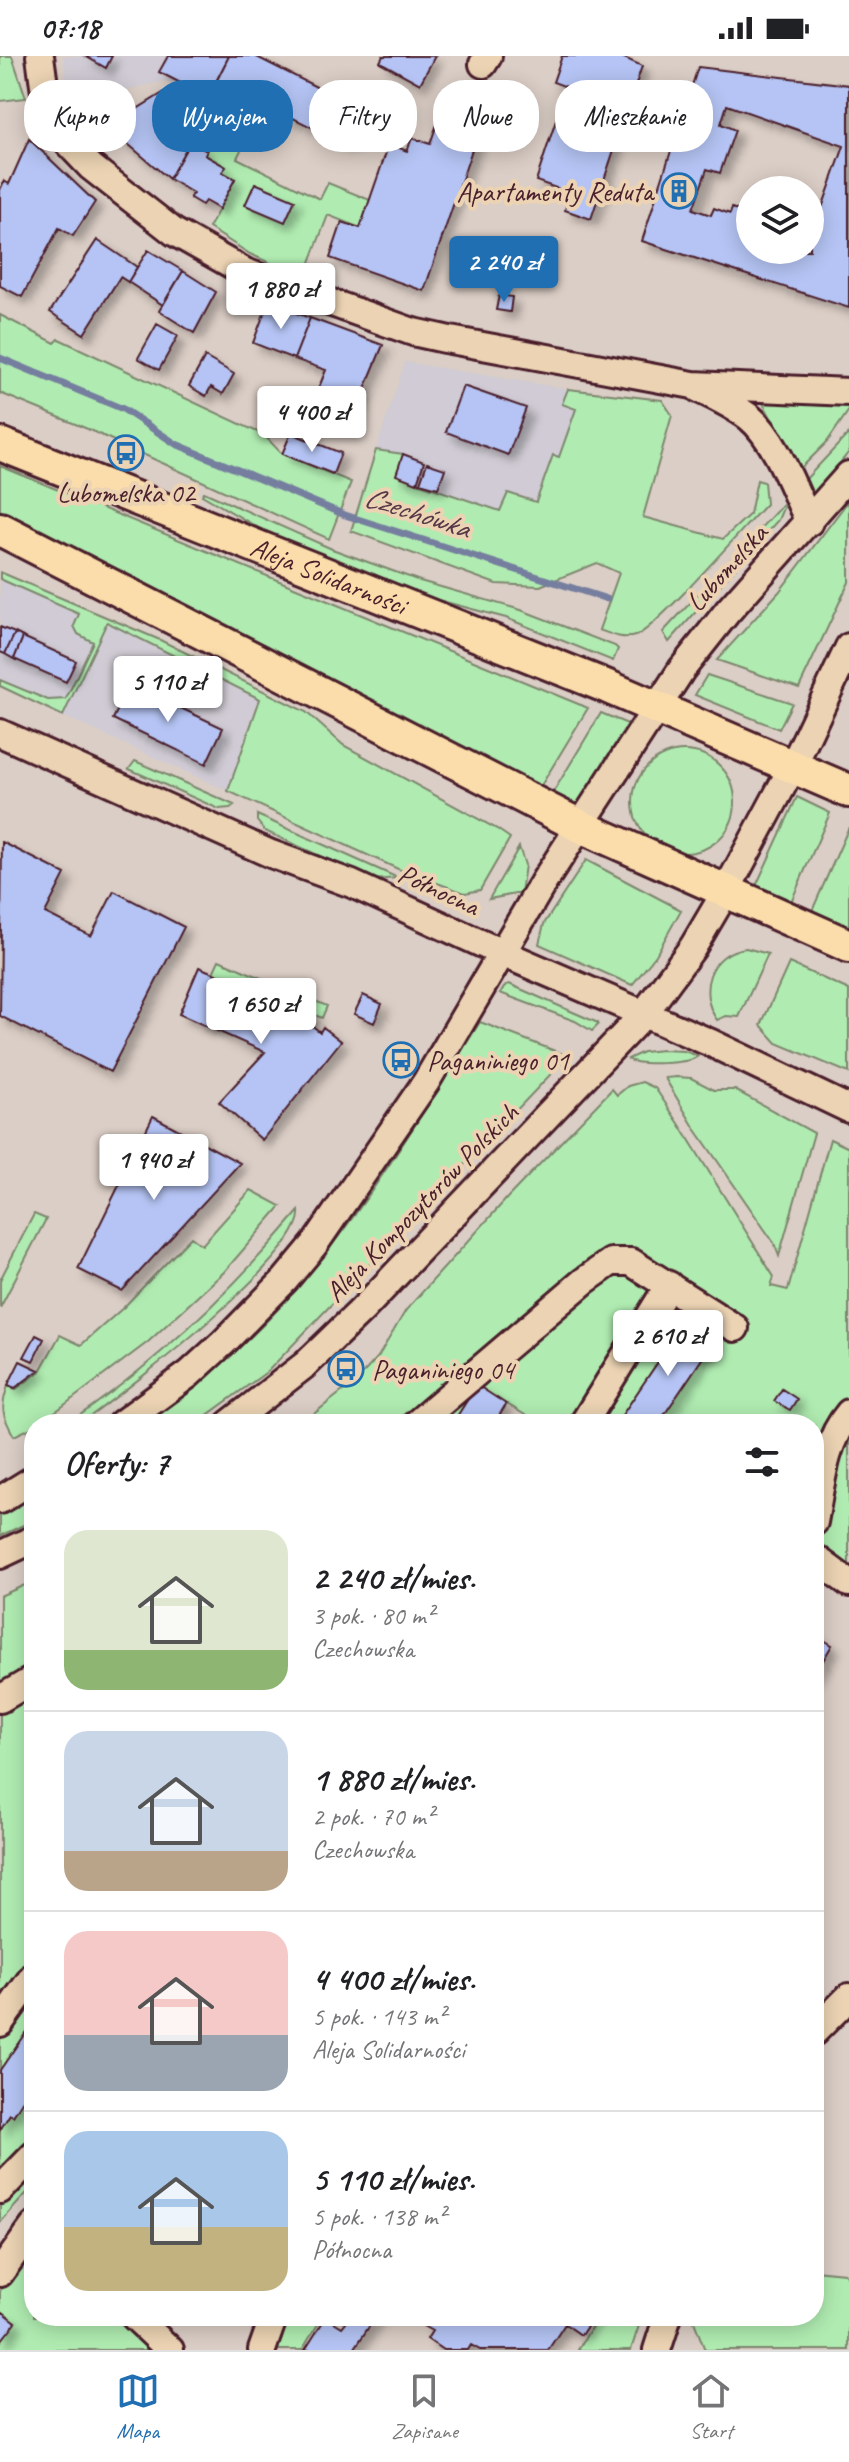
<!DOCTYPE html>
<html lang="pl">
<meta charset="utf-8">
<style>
:root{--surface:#fff;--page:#f2f2f2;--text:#202124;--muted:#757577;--line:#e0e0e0;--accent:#1f6fb2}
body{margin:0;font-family:Caveat,sans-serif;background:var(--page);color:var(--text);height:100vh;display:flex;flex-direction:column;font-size:30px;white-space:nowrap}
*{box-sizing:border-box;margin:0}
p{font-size:26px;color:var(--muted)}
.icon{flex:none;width:44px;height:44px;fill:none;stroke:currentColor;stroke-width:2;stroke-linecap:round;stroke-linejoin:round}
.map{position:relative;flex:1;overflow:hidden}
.sheet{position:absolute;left:24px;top:1358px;width:800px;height:912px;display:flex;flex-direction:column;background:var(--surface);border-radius:32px;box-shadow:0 4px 20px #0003}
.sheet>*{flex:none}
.top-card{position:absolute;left:24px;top:24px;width:802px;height:72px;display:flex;gap:16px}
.buttons{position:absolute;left:736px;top:120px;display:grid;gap:16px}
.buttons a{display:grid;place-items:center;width:88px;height:88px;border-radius:50%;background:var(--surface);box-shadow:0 4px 20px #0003;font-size:40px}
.price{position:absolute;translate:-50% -68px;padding:0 18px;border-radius:8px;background:#fff;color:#222;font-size:26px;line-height:52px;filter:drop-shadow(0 2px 4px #0008)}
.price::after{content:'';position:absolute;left:50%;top:48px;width:24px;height:18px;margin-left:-12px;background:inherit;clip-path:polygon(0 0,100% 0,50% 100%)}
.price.active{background:var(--accent);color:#fff}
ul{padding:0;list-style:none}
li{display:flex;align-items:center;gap:24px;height:200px;padding:0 40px}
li+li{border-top:2px solid var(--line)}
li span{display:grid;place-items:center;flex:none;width:224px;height:160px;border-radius:24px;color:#555}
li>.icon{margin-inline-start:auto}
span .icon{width:96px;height:96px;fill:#fffc;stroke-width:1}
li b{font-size:34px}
h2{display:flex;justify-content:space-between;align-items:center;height:96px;padding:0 40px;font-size:34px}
.pill{padding:0 28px;border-radius:32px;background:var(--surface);box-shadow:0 4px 20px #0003;font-size:28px;line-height:72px}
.pill.active{background:var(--accent);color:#fff}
.status{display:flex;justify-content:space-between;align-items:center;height:56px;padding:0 40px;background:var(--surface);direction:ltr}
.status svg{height:22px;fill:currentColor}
.menu{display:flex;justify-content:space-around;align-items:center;height:112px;border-top:2px solid var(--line);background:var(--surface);font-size:22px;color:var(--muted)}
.menu a{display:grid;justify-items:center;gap:4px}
.menu .active{color:var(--accent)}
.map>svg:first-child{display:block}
.built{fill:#d0cbd4}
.green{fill:#b0ecb1;stroke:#7d866e;stroke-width:2}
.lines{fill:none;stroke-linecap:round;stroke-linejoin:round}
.stream{stroke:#757e9e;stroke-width:7}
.building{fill:#b5c4f4;stroke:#4a1f2b;stroke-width:2;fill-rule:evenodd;filter:url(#shadow)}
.minor-casing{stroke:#4a1f2b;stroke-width:32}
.major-casing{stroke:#4a1f2b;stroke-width:38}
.minor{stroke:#ebd3b3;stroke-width:26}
.major{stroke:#fbddab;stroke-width:32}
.labels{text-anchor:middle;stroke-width:8;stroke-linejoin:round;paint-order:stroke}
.poi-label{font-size:28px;fill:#4a1f2b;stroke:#ebd3b3;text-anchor:start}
.street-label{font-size:28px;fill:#4a1f2b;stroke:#ebd3b3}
.water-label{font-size:30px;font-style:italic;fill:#553748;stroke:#ebd3b3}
</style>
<div class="status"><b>07:18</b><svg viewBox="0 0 49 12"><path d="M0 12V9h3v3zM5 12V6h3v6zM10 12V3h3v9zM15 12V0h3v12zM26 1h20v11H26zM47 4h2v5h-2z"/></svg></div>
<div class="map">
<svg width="849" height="2294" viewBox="0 0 849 2294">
<defs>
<filter id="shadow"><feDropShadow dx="7" dy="7" stdDeviation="4" flood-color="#0004"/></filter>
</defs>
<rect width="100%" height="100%" fill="#dbcec6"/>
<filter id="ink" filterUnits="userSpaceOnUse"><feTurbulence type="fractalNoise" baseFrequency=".0125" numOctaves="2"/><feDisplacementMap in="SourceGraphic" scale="16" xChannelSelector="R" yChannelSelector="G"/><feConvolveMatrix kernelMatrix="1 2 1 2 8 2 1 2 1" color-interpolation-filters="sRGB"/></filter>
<g filter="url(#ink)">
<path class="built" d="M63,0H229L205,46L165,25L70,47Z
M405,306L568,333L563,348L576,352L559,401L553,400L536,446L500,455L417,427L403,398L376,394Z
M0,523L79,558L94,585L67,643L48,644L0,624Z
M107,566L260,643L228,735L63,660Z"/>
<path class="green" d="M0,0H12L26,42L0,45Z
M183,60L243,90L237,102L320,143L328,127L370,144L360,172L328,159L304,222L250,198L209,172L235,123L222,116L225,110L205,99L207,95L191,86L187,91L179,86L168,88L161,80Z
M0,259L55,287L59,283L264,379L282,398L351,426L329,483L90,374L0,337Z
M568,333L662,344L672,359L643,461L723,483L750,458L757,424L764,426L766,448C746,469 654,575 635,580C623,584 610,578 599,574L619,517L597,507L540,530L496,528L351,475L376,394L403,398L417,427L500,455L508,437L536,446L553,399L559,401L576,353L562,348Z
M762,345L849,349V354L827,386L802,411L798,412Z
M849,377V396L810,444L804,425Z
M0,410L588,652L539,733L92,501L0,459Z
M204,436L332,493L420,525L521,554L615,590L618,593L613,605L506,562L419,539L264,475L202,439Z
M849,444V526L799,632L717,604L779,536Z
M786,445L778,464L669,586L663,576Z
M0,516L160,584L306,656L343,689L497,773L510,782L480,834L465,837L398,813L228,735L260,643L107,566L63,660L0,630V624L48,644L66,643L93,586L78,578L74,570L79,558L0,523Z
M707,619L792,647L779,673L695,639Z
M601,657L630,669L575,753L551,740Z
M633 746a51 51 0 1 1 102 0a51 51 0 1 1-102 0Z
M135,705L234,749L230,752L219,753L129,713Z
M797,741L830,757L791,846L756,830Z
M257,759L398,822L373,824L265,775L257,765Z
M849,771V872L812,855Z
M519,791L525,809L521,837L489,843Z
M586,804L681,854L656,899L632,929L539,888L544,868Z
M746,892L768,898L739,961L726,960L717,964C697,936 709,896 746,892Z
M219,904L327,950L322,962L213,917Z
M789,907L849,934V1017L777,987L761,969Z
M509,928L598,967V969L592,975L575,965L500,937L506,929Z
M480,966L568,1000L268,1315L195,1368H145C192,1332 239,1296 279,1252C358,1167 418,1064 480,966Z
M662,994L684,995L698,1000C689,1008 637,1010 628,1003L643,996Z
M677,1021L691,1022L714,1034H735L814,1077L779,1200L774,1187L694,1071L665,1022Z
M642,1026L655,1032L680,1069L774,1221L771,1230L788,1234L830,1083L849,1092V1513L814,1489V1368H540L507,1348L494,1368H301L358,1323L378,1301L406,1254L509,1140L612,1033L617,1039L628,1030Z
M251,1134L281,1150L224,1216L148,1286L59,1353L31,1372L14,1380C2,1359 0,1352 8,1330L16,1333L40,1315L60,1279L81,1289L124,1251L191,1181L202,1189Z
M299,1155C305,1197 129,1332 92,1359L79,1368H67C155,1309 231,1236 299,1155Z
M34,1158L46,1163L0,1252V1224Z
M34,1441V1464L0,1480V1460Z
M34,1525V2129L0,2167V1540Z
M34,2194V2260H113L151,2294H0V2235L28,2197Z
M814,2214L844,2217L849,2222V2294H705L692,2260H814Z
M293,2260H323L302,2294H276L284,2273Z
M598,2260H642L631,2294H578Z"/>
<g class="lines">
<path class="stream" d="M0,302L123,353L176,388L345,459L607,543"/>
</g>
<path class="building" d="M85,0H112L106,12Z
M168,0H229L208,41L159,16Z
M229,0H255L364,55L347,89L217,24Z
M383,0H435L420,28L380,6Z
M562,0H620L642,10L591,163L565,154L570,137L536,125L567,31L553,26Z
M698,11L849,29V252L642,185ZM727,49L844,90L812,180H810V194H750V159L732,152L730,158L714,152L711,159L693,153L707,113L720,117L735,74L721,68Z
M163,37L183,60L161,80L168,88L179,86L187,91L169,123L108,71Z
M442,54L481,67L424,235L330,202L342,166L360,172L389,88L407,95L412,82L430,88Z
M29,83L95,146L73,180L59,172L22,241L0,230V134L4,125L9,128Z
M190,86L207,95L205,99L226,111L222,116L235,123L219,153L205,145L202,149L190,142L193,137L169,123Z
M255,127L295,144L285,166L245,149Z
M97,184L137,211L128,226L120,221L84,278L50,256Z
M148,194L183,215L163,249L128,226Z
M183,215L216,236L194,277L159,255Z
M499,239L512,241L510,256L496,254Z
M268,247L310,262L294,303L253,287Z
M310,262L383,289L352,364L312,348L326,314L294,303Z
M157,268L178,280L159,314L138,302Z
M205,301L234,318L223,338L211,331L206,340L189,330Z
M463,330L526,352L508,399L446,376Z
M291,377L341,397L333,418L282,398Z
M403,398L424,406L417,427L396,419Z
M427,407L445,413L438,432L420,427Z
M0,571L15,577L5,598L0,596Z
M15,577L23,581L14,603L5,598Z
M23,581L76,605L66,626L14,603Z
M130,628L223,672L206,708L113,663Z
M2,786L65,818L45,857L91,880L114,835L184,871L110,1016L0,960Z
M199,911L314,959L310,968L320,976L323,971L341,985L262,1084L219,1046L265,996L179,958Z
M363,939L382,948L374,967L354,958Z
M153,1060L240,1107L122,1235L78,1213Z
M685,1266L714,1285L658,1368H616Z
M36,1279L44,1283L33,1305L24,1301Z
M20,1305L39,1314L15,1332L8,1329Z
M477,1329L506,1348L494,1368H452Z
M782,1333L797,1343L790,1354L774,1345Z
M814,1578L832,1589L814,1620Z
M34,1964V2027L13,2060L10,2058L0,2074V2014Z
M3,2256L16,2266L1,2285L0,2260Z
M345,2260H376L355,2292L358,2294H305L326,2261L342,2271L346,2266L342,2264Z
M430,2260H594L581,2279L565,2268L548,2294H480L471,2289L468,2294H443L427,2283L432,2275L423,2270Z"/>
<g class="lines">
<defs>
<path id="minor" d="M40,0L47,51L68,87L91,111L174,176L245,216L413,276L445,283L693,329L849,336
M483,8L488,0
M699,333C716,341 734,350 749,361C776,383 794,434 809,466
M0,677L271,798L352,828L502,897L711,987L849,1053
M121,1368L189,1318L224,1286L285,1224L314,1189L426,1026L543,827L682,613L728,555L849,419
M229,1368L306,1308L362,1254L643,959L693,891L726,835L793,710L849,591
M416,1368L584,1225L611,1206H631L735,1272
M583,1368L669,1229
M0,1444L34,1423
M814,1466C821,1430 824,1386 849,1357
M0,1499L34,1483
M814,1501L849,1527
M0,1643L34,1623
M0,1967L34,1919
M814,1976L849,1941
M0,2134L34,2099
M0,2217L34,2170
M134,2260L170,2294
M262,2294L274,2260
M657,2294L668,2260"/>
<g id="major">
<path id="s1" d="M0,388L608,631L849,735"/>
<path d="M0,473L580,770L849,890"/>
</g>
</defs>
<use href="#minor" class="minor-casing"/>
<use href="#major" class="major-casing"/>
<use href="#minor" class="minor"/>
<use href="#major" class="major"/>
</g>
</g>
<defs>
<symbol id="building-ring" viewBox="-11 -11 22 22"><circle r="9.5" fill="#ebd3b3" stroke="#1f6fb2" stroke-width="1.5"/><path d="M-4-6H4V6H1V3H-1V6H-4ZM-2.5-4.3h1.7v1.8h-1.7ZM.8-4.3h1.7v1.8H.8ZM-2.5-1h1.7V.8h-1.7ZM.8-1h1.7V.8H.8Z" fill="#1f6fb2"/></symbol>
<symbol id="bus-ring" viewBox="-11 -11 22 22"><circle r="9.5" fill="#ebd3b3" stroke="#1f6fb2" stroke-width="1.5"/><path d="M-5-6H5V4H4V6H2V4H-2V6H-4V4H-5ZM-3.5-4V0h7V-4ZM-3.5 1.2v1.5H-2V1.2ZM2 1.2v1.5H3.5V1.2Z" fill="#1f6fb2"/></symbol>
</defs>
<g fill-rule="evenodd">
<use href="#building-ring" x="659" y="115" width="40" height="40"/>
<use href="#bus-ring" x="106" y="377" width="40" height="40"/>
<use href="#bus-ring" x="381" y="984" width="40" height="40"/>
<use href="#bus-ring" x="326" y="1293" width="40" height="40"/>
</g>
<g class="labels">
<g class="poi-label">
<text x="653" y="145" text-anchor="end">Apartamenty Reduta</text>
<text x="126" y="446" text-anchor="middle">Lubomelska 02</text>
<text x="427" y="1014">Paganiniego 01</text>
<text x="372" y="1323">Paganiniego 04</text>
</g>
<g class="street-label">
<text transform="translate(726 511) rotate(-48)" y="10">Lubomelska</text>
<text dy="10" stroke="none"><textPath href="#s1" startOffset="354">Aleja Solidarności</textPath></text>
<text transform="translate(439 833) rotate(25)" y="10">Północna</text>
<text transform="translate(421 1146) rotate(-46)" y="10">Aleja Kompozytorów Polskich</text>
</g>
<g class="water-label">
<text transform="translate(417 456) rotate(18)" y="10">Czechówka</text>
</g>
</g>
</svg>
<div class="buttons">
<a><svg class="icon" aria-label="layers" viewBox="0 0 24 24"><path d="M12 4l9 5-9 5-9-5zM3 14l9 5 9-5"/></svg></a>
</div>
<b class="price active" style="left:504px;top:248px">2 240 zł</b>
<b class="price" style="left:281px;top:275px">1 880 zł</b>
<b class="price" style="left:312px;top:398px">4 400 zł</b>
<b class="price" style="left:168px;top:668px">5 110 zł</b>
<b class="price" style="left:261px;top:990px">1 650 zł</b>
<b class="price" style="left:154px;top:1146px">1 940 zł</b>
<b class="price" style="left:668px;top:1322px">2 610 zł</b>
<div class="top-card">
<a class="pill">Kupno</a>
<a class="pill active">Wynajem</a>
<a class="pill">Filtry</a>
<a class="pill">Nowe</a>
<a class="pill">Mieszkanie</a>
</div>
<section class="sheet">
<h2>Oferty: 7<svg class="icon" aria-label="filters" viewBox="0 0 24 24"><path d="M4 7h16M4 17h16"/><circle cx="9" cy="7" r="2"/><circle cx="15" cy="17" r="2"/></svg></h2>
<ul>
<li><span style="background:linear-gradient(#dfe7d0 75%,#8fb573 0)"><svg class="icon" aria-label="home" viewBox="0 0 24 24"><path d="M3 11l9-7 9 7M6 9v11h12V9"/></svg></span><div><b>2 240 zł/mies.</b><p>3 pok. · 80 m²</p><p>Czechowska</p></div></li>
<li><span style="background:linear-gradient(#c9d6e8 75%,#b9a48a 0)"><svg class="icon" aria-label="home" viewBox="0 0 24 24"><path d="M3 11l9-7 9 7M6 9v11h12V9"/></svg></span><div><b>1 880 zł/mies.</b><p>2 pok. · 70 m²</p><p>Czechowska</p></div></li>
<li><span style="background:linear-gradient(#f6c9c9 65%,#9aa5b1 0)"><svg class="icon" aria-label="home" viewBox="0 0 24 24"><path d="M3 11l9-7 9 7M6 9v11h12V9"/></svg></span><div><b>4 400 zł/mies.</b><p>5 pok. · 143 m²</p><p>Aleja Solidarności</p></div></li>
<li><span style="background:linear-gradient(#a9c7e8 60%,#c2b280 0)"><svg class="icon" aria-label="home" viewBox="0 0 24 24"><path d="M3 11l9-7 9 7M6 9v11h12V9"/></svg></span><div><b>5 110 zł/mies.</b><p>5 pok. · 138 m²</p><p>Północna</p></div></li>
</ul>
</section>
</div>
<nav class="menu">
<a class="active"><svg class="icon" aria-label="map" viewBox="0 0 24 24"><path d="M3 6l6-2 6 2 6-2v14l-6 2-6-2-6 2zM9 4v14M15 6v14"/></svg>Mapa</a>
<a><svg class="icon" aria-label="saved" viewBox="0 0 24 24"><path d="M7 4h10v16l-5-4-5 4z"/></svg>Zapisane</a>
<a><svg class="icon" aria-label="home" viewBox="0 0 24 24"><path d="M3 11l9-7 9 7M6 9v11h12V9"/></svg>Start</a>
</nav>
